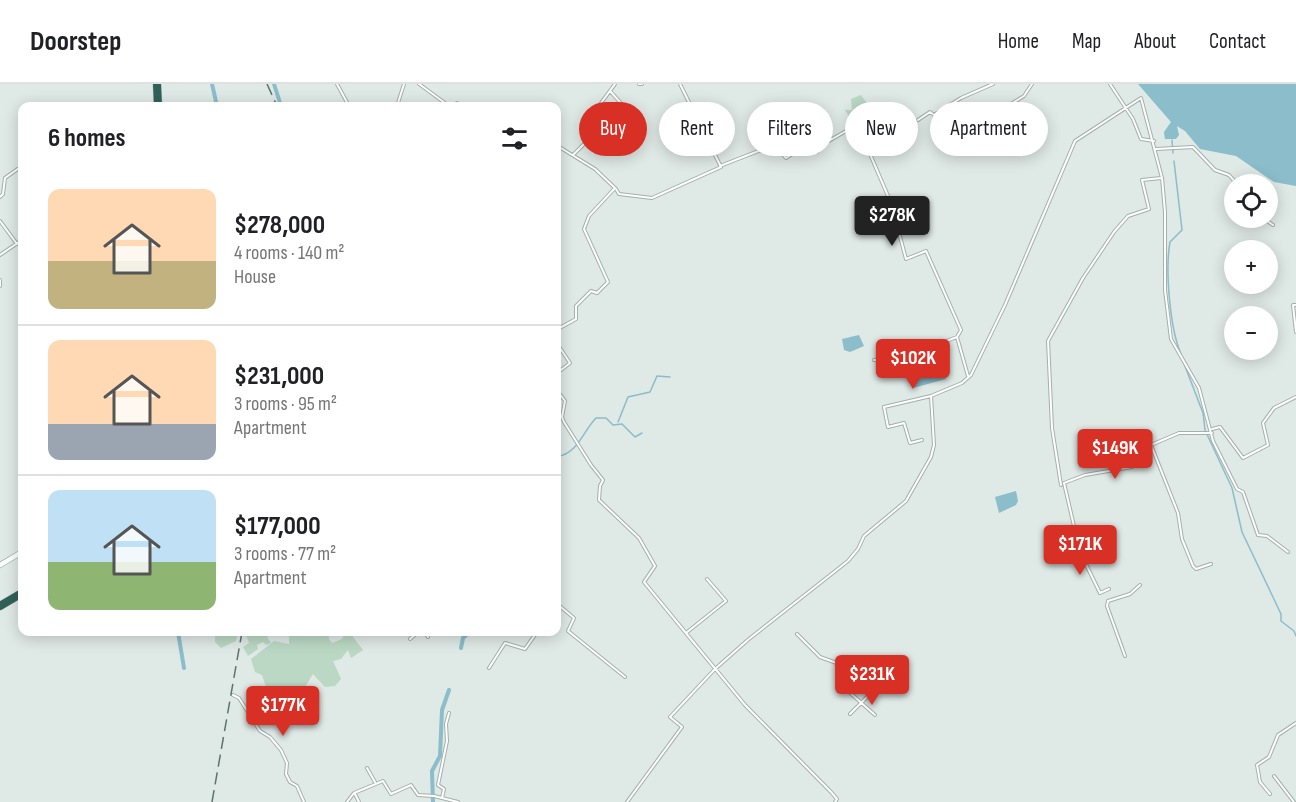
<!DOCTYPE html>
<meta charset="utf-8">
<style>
:root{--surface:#fff;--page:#f2f2f2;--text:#202124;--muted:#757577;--line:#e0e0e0;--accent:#d93025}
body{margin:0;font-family:"Sofia Sans Condensed",sans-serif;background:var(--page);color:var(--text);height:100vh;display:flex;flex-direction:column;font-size:22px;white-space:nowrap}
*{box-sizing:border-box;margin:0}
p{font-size:20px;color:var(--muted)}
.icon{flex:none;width:33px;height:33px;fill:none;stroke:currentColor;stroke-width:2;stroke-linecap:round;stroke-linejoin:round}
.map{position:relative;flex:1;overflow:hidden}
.side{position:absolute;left:18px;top:18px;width:543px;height:534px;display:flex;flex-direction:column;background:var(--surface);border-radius:12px;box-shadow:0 3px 15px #0003}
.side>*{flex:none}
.hud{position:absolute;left:579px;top:18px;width:570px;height:54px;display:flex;gap:12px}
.fabs{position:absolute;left:1224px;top:90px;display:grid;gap:12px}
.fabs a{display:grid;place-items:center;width:54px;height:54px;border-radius:50%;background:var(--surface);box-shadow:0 3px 15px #0003;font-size:30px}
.price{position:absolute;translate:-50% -51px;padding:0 14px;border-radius:6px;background:var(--accent);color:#fff;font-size:20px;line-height:39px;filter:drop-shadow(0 2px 3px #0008)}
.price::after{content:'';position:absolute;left:50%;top:36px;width:18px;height:14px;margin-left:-9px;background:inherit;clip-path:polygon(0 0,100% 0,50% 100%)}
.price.selected{background:#222;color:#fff}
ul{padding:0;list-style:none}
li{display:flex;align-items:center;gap:18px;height:150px;padding:0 30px}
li+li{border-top:2px solid var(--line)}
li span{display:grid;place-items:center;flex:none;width:168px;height:120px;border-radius:12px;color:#555}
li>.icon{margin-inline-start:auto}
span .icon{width:72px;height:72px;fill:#fffc;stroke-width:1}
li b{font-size:26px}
h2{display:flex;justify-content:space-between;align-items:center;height:72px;padding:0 30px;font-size:26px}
.tag{padding:0 21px;border-radius:27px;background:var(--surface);box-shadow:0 3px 15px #0003;font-size:21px;line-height:54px}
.tag.selected{background:var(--accent);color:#fff}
header{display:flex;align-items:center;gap:36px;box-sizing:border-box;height:84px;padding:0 30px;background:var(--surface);border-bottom:2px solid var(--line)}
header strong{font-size:28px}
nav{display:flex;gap:33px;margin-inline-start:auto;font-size:21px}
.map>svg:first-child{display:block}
.green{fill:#bad8c4}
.water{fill:#8bbdca}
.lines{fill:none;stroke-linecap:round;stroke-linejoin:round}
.stream{stroke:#8bbdca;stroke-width:1.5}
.river{stroke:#8bbdca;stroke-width:4}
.street-casing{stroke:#a3b0ac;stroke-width:4}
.secondary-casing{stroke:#9fb3ad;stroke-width:6}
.highway-casing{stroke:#bdc3c2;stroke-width:9}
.street{stroke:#fff;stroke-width:2}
.secondary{stroke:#fff;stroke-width:4.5}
.highway{stroke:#306159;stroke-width:8}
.rail{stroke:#5c736e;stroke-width:1.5;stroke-dasharray:12 6;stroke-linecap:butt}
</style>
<header>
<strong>Doorstep</strong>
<nav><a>Home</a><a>Map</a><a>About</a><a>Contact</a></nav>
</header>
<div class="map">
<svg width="1296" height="718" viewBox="0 0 1296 718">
<rect width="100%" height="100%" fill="#dfe9e5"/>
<path class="green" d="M861,11L870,23L863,27L866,33L863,35L871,44L864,49L862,40L854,41L845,26H852L851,15Z
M806,33L811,48L816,46L819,54L816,61L810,56L805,58L799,46L802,44L798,36Z
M215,548H238L236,557L221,564L215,558Z
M245,548H268L270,551L267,553L271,559L266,561L263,558L257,561L258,565L248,572L243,563L249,559Z
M296,548H329V555L332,559L342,555L345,549H350L363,566L351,574L348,566L341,575L333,577L341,595L335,602L325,603L313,590L305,603L293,608L298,624L296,630L287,633L265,600L262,591L255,588L251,575L274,557L289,560V551Z"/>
<path class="water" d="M1138,0H1296V102L1274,98L1236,72L1200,65L1185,47L1177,42L1179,51L1176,55H1165L1164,48L1171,38Z
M859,251L864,262L850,268L844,266L842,255Z
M940,272L946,295L913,304L903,284C912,282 922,282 928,274Z
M1016,407L1018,417L1016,421L999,429L995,413Z"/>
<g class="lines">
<path class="stream" d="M1172,56L1173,69
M1174,77L1182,146L1170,158C1165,186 1170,245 1181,270
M1183,277L1203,329L1205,346L1232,404L1242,448L1281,530V537L1294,547L1296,552
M618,338L628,313L650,308L657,292L670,293
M556,373C578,370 583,347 596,334H606L613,341L622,340L635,353L642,349"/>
<path class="river" d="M212,0L217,22
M274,0L281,22
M178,548L184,584
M461,564L463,554L470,548
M433,718L432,687L440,672L442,626L449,606"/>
<defs>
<path id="street" d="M337,0L349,22
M419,0L449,22L457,19L463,22
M639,0H642
M1110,0L1133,35L1141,55L1154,57
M610,7L636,36
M397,22L404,0
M918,36L930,28L934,31L961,14L993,0
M823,44L831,55
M976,45L985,36L1024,12L1032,0
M556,61L595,85L615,104L589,132L584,145L608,198L597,209L591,207L576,222V235L556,246
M1156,65L1193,63L1215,86L1229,91L1237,100
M573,71L585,59L590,34L615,0
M720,82L774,61L786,74L808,60L817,68L827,58L853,43L867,63L891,119L906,175L926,167L961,246L957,253L968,292
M616,105L619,110L652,114L721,83L680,0
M0,113L3,110L5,94L22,82
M1263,134L1273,141
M0,137L17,160
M0,171L22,156
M0,196V202
M1296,221H1293L1296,248
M556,250L559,254L556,255
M556,258L570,279L556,290
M874,276L902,274L957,253
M556,305L565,317L562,333L564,338L591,381L603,396L600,402L599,416L639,454L655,482L644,498L745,621L831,708L837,715L835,718
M1212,345L1220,343L1243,374L1268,361L1263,339L1274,324L1296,313
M922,356L910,359L904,339L888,343L884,323L931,312
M1061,401L1052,344L1048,257L1083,194L1114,148L1128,132L1149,125L1142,96L1161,94
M1211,480L1196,485L1193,482L1182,455L1178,429L1151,361L1179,349H1212
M1109,505L1100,509L1080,468L1064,399L1085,391L1132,383L1130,376L1153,366
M556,519L574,534L568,547L625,593
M424,548L428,553
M686,549L726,517L707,495
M797,550L820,573L845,582L866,596
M410,555L418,548
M1125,572L1107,522L1108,517L1130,510L1140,501
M489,584L505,559L525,565L537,548
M865,597L873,605
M848,607L875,631
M233,611L239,614L260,647L270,653L281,666L287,679L286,690L290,698L297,702L304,718
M850,630L874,606L884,601
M367,684L375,698
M1274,692L1294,718
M355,710L359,718
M1270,710L1260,698L1257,681L1269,673L1278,651L1296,639
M442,714L444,705L438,701L447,657L446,640L449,629
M347,718L354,709L383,697L391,710L411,701L418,711L434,712L458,718
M627,718L682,643L670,633L715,585L749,555L848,477L858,465L864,452L906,417L931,373L934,361L931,312L962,299L971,291L1005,221L1075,57L1141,14L1162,94L1165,128V206L1171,255L1199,304L1213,357L1237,405L1243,408L1258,451L1267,452L1288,468"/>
<path id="secondary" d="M0,481L22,468"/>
<path id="highway" d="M157,0L158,22
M0,522L22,509"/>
</defs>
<use href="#street" class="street-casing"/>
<use href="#secondary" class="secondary-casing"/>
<use href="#highway" class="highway-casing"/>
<use href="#street" class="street"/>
<use href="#secondary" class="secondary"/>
<use href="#highway" class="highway"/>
<path class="rail" d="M267,0L277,22
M212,718L242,548"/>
</g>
</svg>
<div class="fabs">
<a><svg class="icon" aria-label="locate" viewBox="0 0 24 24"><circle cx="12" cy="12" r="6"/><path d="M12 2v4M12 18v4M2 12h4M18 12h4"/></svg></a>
<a>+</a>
<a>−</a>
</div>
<b class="price selected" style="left:892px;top:163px">$278K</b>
<b class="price" style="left:913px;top:306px">$102K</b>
<b class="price" style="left:1115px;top:396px">$149K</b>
<b class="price" style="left:1080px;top:492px">$171K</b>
<b class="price" style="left:872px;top:622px">$231K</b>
<b class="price" style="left:283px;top:653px">$177K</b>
<div class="hud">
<a class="tag selected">Buy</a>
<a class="tag">Rent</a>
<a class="tag">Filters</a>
<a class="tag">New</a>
<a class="tag">Apartment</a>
</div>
<section class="side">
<h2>6 homes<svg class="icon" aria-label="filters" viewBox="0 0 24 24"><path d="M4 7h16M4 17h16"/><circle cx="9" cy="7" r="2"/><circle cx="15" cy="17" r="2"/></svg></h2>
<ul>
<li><span style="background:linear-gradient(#ffd9b3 60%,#c2b280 0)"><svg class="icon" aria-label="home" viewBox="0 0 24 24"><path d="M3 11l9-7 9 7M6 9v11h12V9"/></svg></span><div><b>$278,000</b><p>4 rooms · 140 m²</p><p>House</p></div></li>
<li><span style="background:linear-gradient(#ffd9b3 70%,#9aa5b1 0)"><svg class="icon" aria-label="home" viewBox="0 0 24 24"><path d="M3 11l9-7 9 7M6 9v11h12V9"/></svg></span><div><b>$231,000</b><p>3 rooms · 95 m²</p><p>Apartment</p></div></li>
<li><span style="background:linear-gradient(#bfe0f5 60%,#8fb573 0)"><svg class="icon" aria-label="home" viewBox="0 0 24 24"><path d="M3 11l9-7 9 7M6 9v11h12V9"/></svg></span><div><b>$177,000</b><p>3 rooms · 77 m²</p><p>Apartment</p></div></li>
</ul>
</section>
</div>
